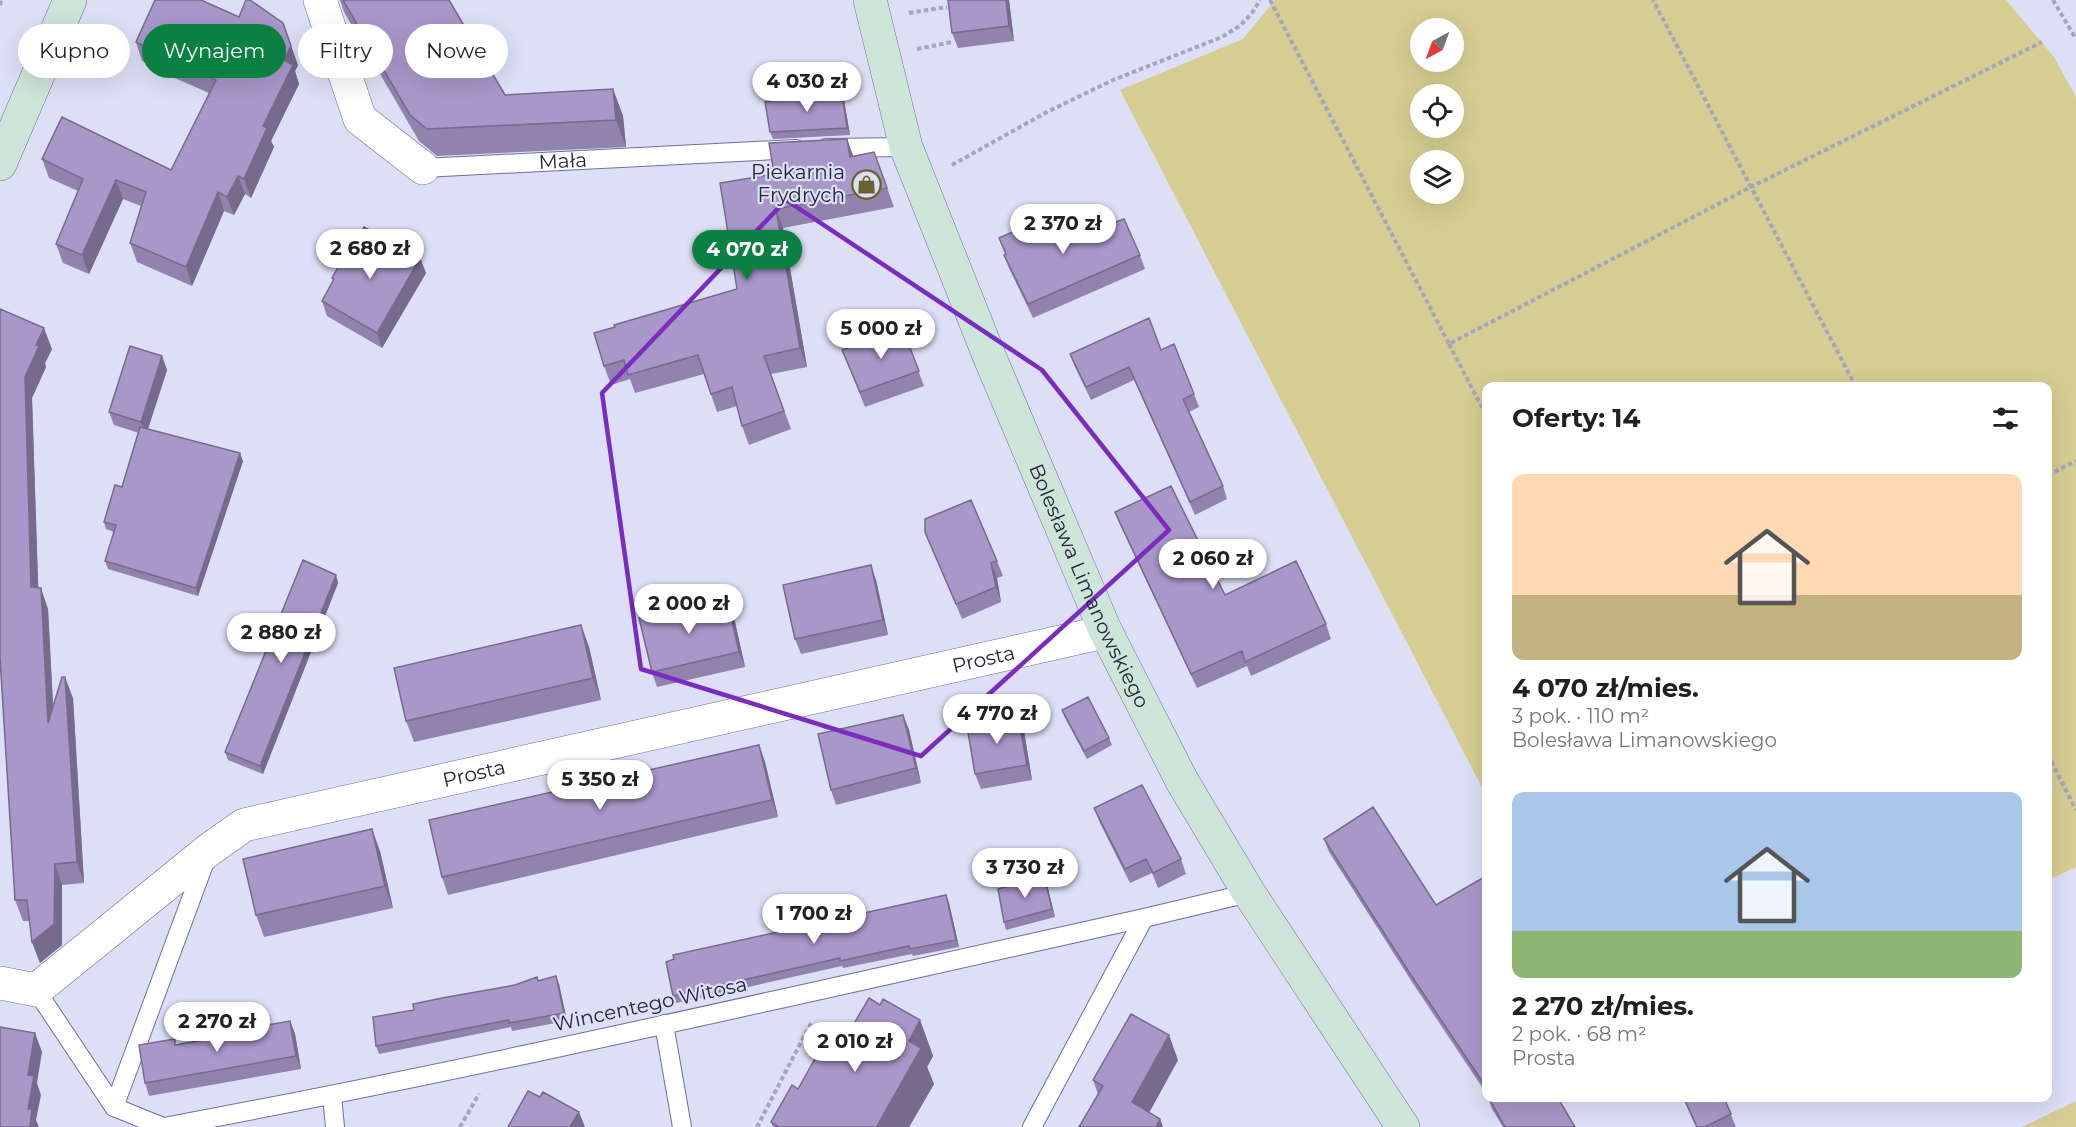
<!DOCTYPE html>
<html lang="pl">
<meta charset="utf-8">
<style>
:root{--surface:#fff;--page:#f6f6f6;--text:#202124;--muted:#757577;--accent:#0b8043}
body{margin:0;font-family:Montserrat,sans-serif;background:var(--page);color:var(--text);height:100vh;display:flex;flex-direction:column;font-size:22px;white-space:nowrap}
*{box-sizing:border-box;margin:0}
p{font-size:20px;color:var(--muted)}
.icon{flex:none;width:33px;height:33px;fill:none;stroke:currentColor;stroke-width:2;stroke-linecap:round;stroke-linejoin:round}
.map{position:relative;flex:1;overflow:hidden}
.side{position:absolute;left:1482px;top:382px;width:570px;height:720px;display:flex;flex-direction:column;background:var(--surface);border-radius:12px;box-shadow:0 6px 24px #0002}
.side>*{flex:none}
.top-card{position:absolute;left:18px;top:24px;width:570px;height:54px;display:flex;gap:12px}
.needle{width:39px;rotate:221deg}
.buttons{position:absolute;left:1410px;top:18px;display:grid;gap:12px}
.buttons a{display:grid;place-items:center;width:54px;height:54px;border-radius:50%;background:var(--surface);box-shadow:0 6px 24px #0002;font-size:30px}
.price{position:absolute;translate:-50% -51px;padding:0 14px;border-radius:21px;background:#fff;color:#222;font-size:20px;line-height:39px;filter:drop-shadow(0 2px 3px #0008)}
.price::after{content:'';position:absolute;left:50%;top:36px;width:18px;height:14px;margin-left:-9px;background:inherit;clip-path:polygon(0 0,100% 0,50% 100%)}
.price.selected{background:var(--accent);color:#fff}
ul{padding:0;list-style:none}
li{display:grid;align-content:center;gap:12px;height:318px;padding:0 30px}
li span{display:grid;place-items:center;height:186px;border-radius:12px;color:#555}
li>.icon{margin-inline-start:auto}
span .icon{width:108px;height:108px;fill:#fffc;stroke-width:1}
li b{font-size:26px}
h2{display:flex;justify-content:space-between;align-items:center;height:72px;padding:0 30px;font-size:26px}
.pill{padding:0 21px;border-radius:27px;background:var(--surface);box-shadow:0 6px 24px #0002;font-size:21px;line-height:54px}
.pill.selected{background:var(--accent);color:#fff}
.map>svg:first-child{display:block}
.green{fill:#d6cd92;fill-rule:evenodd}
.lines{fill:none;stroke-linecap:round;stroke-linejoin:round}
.service-casing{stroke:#6c6fa1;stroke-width:20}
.minor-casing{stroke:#6c6fa1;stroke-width:34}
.secondary-casing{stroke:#6c6fa1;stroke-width:34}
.path{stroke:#a3a5bb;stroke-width:4;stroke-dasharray:4.5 3;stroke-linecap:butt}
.service{stroke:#fff;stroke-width:18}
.minor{stroke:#fff;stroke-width:33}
.secondary{stroke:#cee5d9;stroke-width:33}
.wall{fill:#9182ae}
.shaded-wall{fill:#766a8d}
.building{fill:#a997ca;stroke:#766a8d;stroke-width:1.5}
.marked{fill:none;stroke:#7b2cbf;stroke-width:4.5;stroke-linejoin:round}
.labels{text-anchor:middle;stroke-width:4.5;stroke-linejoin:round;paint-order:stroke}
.street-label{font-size:20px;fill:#232539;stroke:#dddff6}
.poi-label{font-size:20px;fill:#232539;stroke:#dddff6;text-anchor:end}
</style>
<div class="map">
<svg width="2076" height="1127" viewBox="0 0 2076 1127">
<rect width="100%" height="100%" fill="#dddff6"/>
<path class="green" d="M1275,0H2006L2054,57L2076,97V867L2048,880V387H1486V795L1120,90L1243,39ZM1420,28H1454V62H1420ZM1420,94H1454V128H1420ZM1420,160H1454V194H1420Z
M2076,1101V1127H2022Z"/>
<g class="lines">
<defs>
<g id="service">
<path d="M826,148L906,147"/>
<path id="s1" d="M423,168L796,149"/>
<path d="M36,990L114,1107L163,1127"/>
<path d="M664,1024L682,1127"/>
<path d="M332,1096L335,1127"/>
<path d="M114,1107L207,856"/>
<path d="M164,1127C493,1066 818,990 1144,918L1249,893"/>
<path d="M1032,1127L1144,918"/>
</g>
<g id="minor">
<path d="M320,0L360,119L423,168"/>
<path id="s2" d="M0,983L36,990L210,849L244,825L1091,635L1105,630"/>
</g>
<g id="secondary">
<path id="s3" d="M870,0L906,147L990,358L1105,630L1182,781L1249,893L1403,1127"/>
<path d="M0,164L70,0"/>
</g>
</defs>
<use href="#service" class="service-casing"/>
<use href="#minor" class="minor-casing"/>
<use href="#secondary" class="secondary-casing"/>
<path class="path" d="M1270,0L1449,344L1751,187L1653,0
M2053,0L2076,39
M0,5L1,0
M909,13L947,7
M917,49L952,42
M952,165L1047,112L1113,80L1222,37L1241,25L1252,13L1260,0
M1449,344L1486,415
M1856,387L1751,187L2042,42
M2048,475L2076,461
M2048,755L2076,810
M460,1127L479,1094
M757,1127L812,1021"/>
<use href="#service" class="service"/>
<use href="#minor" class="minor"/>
<use href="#secondary" class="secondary"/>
</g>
<path class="wall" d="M340,0H449L505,95L613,89L623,116L626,147L437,156L419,141L344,12Z
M948,0H1009L1014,41L958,48L952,33Z
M136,42L298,65L295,71L299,84L271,141L274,147L251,198L245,194L234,215L224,211L192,286L137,262L130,243L141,206L123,199L89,274L63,263L56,244L78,191L49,178L42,159L171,170L209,93L154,69L153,66L142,61Z
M842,92L844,100L850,135L773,139L770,132Z
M874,152L894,207L783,228L807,367L771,374L791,429L749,445L742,426L737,406L717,412L704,374L635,393L630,379L611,385L604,366L737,289L774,174Z
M999,238L1065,241L1140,255L1145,269L1033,318L1009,268L1004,255L1005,254Z
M351,250L420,258L426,273L382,348L327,316L322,301L333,281L332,278Z
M0,309L52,349L45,363L46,367L32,398L38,588L48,609L53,704L73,698L84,883L62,885V945L40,963L32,942L30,921H23L15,900Z
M902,327L924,386L865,407L842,350Z
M1161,350L1194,394L1199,407L1189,412L1223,486L1227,499L1195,515L1134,380L1091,400L1075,367L1070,354Z
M162,356L167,370L148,429L243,461L198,596L108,569L105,561L114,532L106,529L104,522L122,487L139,433L114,425L109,412Z
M1115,512L1225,595L1326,624L1331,639L1251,676L1247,666L1197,688L1121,527Z
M925,532L997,561L1003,576L997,578L1001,602L962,619Z
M336,575L338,583L263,774L228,760L225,752Z
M876,580L888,635L801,654L795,639Z
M733,613L745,667L657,687L652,672Z
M581,625L589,647L601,700L414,742L406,721Z
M1062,710L1109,738L1112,745L1087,759L1065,718Z
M903,715L909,730L921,783L836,805L831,790Z
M1018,716L1024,731L1032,780L981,789L975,774Z
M759,745L765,762L778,817L448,895L442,877Z
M1094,808L1181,859L1186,874L1158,888L1152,873L1130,883L1100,823Z
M1324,839L1436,905L1486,876V1093L1414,985L1329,852Z
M380,851L393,908L264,937L256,915Z
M1044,876L1055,917L1006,930L1004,922Z
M946,895L949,903L959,947L913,956L912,954L843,968L842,966L676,1003L673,996Z
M538,981L559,984L567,1021L512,1031L511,1027L379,1054L376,1046L414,1010Z
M880,1005L920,1020L933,1056L927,1067L934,1084L909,1127H773L771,1122L798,1089Z
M290,1021L295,1034L301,1069L149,1096L145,1083L177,1045L245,1033Z
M1178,1060L1149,1113L1160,1119L1163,1127H1079L1098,1094L1093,1080Z
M1488,1098L1575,1127H1503L1492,1109Z
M1683,1098H1724L1736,1127H1696Z"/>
<path class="shaded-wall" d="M1006,0H1009L1014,41L1009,26Z
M283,23L298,65L295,71L299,84L271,141L274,147L251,198L244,179L263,126L284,60Z
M613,89L623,116L626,147L616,120Z
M842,92L844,100L850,135L847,128Z
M847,139L854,158L850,157Z
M238,176L245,194L234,215L227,197Z
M116,180L123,199L89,274L82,255Z
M218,192L224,211L192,286L186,267Z
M776,209L783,228L807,367L800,348Z
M420,258L426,273L382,348L377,333Z
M44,328L52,349L45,363L46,367L32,398L39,608L31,587L25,377L36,345Z
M162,356L167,370L146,435L141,422Z
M240,453L243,461L198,596L196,588Z
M991,563L997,578L1001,602L996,587Z
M871,565L876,580L888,635L883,620Z
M336,575L338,583L263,774L260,766Z
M41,588L48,609L55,744L48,723Z
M727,599L733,613L745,667L739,652Z
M581,625L589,647L601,700L593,678Z
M65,677L73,698L84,883L77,862Z
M903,715L909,730L921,783L916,768Z
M1018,716L1024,731L1032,780L1027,765Z
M759,745L765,762L778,817L772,800Z
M372,829L380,851L393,908L385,886Z
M55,864L62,885V945L40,963L32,942Z
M1044,876L1047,884L1055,917L1052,909Z
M946,895L949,903L959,947L956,940Z
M556,976L559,984L567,1021L564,1013Z
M920,1020L933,1056L927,1067L934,1084L909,1127H877L909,1041Z
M290,1021L295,1034L301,1069L296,1056Z
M35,1033L42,1052L37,1083L41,1095L36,1120L39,1127H30L28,1109V1075Z
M1169,1035L1178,1060L1141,1127L1132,1102Z
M579,1112L585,1127H570Z
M1160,1119L1163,1127H1156Z"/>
<path class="building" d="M155,0H201L239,17L246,0H250L283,23L291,46L284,60L293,65L263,126L267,128L244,179L238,176L227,197L218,192L186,267L130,243L146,192L116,180L82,255L56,244L83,179L42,159L62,117L171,170L216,80L147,50L148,48L136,42Z
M343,0H449L505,95L613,89L616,120L427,129L410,115Z
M948,0H1006L1009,26L952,33Z
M842,92L847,128L770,132L765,102Z
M847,139L850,157L874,152L887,188L776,209L800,348L764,356L784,411L742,426L732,387L711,394L698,355L628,375L624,360L604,366L594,333L615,327L614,325L737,289L720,183L774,174L769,143Z
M1053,214L1065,241L1124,219L1140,255L1028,304L1004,255L1006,254L999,238Z
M364,227L420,258L377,333L322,301L334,279L332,278L349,248L351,250Z
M0,309L44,328L36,345L39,346L25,377L31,587L41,588L48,723L62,677H65L77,862L55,864L54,924L32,942L27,900H15L0,658Z
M1149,318L1161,350L1174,344L1194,394L1183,399L1223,486L1190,502L1129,367L1086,387L1070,354Z
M902,327L919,371L860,392L842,350Z
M130,346L162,356L141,422L109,412Z
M140,427L240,453L196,588L105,561L116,525L104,522L115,485L122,487Z
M1171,486L1225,595L1296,561L1326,624L1245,662L1242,651L1191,674L1115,512Z
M971,500L997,561L991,563L996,587L956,604L925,532V519Z
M303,560L336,575L260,766L225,752Z
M871,565L883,620L795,639L783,585Z
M727,599L739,652L652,672L639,618Z
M581,625L593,678L406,721L394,668Z
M1088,697L1109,738L1084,751L1062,710Z
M903,715L916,768L831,790L818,734Z
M1018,716L1027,765L975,774L967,726Z
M759,745L772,800L442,877L429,820Z
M1142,785L1181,859L1153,873L1146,859L1125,869L1094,808Z
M1373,807L1436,905L1486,876V1087L1409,972L1324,839Z
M372,829L385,886L256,915L243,859Z
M1044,876L1052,909L1004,922L998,889Z
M946,895L956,940L910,949L909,946L840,961V958L673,996L666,962L674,959L673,955Z
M556,976L564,1013L509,1023V1020L376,1046L373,1017L414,1010L413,1004L442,998L515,985L537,977L538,981Z
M869,998L880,1005L883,999L920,1020L909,1041L921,1048L877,1126L878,1127H779L771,1122L792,1085L798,1089L821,1048L829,1052L839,1036L845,1039Z
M1131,1014L1169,1035L1132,1102L1160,1119L1156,1127H1079L1103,1086L1093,1080Z
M290,1021L296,1056L145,1083L139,1045L175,1039V1045L245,1033L244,1029Z
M0,1027L35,1033L28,1075L34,1076L28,1109H32L30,1127H0Z
M528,1091L540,1097L543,1092L579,1112L570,1127H508Z
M1489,1098H1558L1575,1127H1505Z
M1684,1098H1724L1731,1114L1705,1127H1697Z"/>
<path class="marked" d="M786,200L1042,370L1169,530L921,756L641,669L602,393Z"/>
<defs>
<symbol id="shop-ring" viewBox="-11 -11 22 22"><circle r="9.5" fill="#dddff6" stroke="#69622e" stroke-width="1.5"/><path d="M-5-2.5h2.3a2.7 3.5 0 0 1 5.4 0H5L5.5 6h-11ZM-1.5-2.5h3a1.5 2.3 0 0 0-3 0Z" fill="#69622e"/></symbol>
</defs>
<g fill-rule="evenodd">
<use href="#shop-ring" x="850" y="168" width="33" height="33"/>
</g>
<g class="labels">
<g class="street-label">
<text dy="7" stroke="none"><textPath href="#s1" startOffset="140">Mała</textPath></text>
<text dy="7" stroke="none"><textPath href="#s3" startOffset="627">Bolesława Limanowskiego</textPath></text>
<text dy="7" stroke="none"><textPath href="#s2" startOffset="1060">Prosta</textPath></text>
<text dy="7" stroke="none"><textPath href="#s2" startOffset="538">Prosta</textPath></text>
<text transform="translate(650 1004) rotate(-12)" y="7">Wincentego Witosa</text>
</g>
<g class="poi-label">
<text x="845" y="179">Piekarnia<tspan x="845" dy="23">Frydrych</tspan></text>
</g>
</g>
</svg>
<div class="buttons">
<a><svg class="needle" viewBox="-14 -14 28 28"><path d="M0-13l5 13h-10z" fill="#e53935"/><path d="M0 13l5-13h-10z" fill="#757577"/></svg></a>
<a><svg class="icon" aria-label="locate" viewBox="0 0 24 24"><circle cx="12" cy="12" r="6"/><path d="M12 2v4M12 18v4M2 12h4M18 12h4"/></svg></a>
<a><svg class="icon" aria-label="layers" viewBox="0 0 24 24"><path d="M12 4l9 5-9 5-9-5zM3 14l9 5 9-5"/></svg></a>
</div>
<b class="price" style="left:807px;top:113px">4 030 zł</b>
<b class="price" style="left:1063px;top:255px">2 370 zł</b>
<b class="price" style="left:370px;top:280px">2 680 zł</b>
<b class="price selected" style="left:747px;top:281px">4 070 zł</b>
<b class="price" style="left:881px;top:360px">5 000 zł</b>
<b class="price" style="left:1213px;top:590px">2 060 zł</b>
<b class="price" style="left:689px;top:635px">2 000 zł</b>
<b class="price" style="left:281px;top:664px">2 880 zł</b>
<b class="price" style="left:997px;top:745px">4 770 zł</b>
<b class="price" style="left:600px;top:811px">5 350 zł</b>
<b class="price" style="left:1025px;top:899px">3 730 zł</b>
<b class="price" style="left:814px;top:945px">1 700 zł</b>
<b class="price" style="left:217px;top:1053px">2 270 zł</b>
<b class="price" style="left:855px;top:1073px">2 010 zł</b>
<div class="top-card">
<a class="pill">Kupno</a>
<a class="pill selected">Wynajem</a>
<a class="pill">Filtry</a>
<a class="pill">Nowe</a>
</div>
<section class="side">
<h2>Oferty: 14<svg class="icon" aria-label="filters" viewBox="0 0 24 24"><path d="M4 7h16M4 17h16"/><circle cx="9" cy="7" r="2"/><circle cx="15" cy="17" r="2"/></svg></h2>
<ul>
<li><span style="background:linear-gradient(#ffd9b3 65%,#c2b280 0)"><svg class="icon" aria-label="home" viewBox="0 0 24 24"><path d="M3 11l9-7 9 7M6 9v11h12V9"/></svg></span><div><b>4 070 zł/mies.</b><p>3 pok. · 110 m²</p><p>Bolesława Limanowskiego</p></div></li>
<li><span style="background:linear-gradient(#a9c7e8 75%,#8fb573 0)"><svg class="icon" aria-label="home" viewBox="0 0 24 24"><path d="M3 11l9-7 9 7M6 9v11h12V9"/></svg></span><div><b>2 270 zł/mies.</b><p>2 pok. · 68 m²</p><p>Prosta</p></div></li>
</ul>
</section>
</div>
